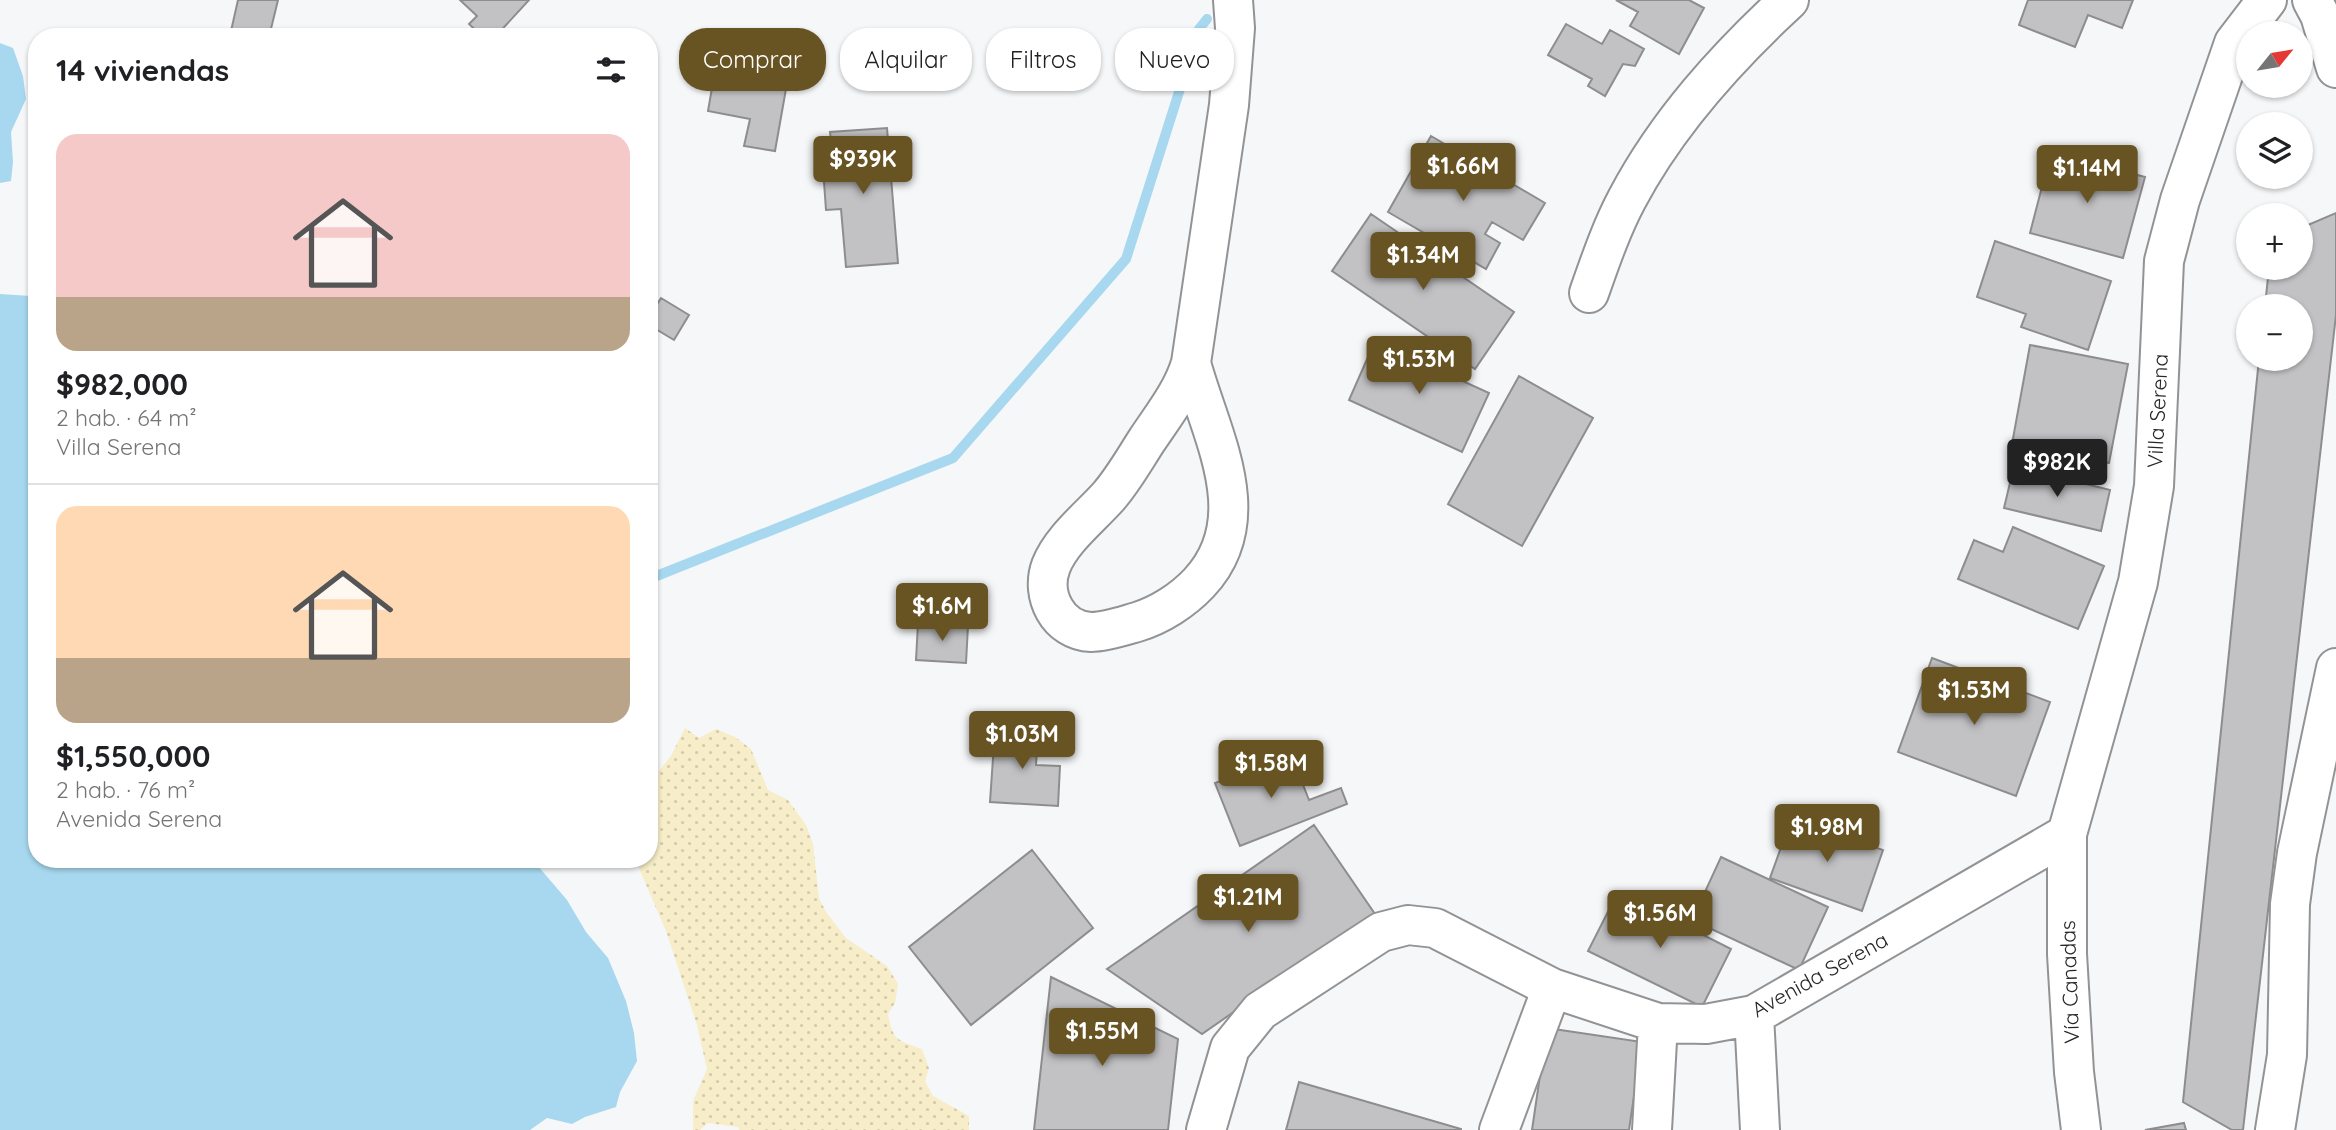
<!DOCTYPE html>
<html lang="es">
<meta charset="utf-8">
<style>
:root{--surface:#fff;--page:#f2f2f2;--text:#202124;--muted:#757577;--line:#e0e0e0;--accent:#685322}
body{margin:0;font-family:Quicksand,sans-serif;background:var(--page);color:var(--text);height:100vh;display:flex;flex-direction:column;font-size:26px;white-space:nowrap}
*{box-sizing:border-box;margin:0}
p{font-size:23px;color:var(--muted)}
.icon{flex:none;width:38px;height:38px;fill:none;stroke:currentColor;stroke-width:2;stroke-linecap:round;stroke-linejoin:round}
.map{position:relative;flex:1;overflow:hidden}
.sheet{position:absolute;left:28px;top:28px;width:630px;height:840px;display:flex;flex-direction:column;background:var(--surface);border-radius:28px;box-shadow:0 2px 5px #0004}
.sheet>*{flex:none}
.guide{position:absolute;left:679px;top:28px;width:665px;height:63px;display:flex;gap:14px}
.needle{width:46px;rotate:60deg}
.fabs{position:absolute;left:2236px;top:21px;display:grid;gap:14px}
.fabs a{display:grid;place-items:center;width:77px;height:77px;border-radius:50%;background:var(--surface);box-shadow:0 2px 5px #0004;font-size:35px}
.price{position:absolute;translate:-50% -60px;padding:0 16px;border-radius:7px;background:var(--accent);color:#fff;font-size:23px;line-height:46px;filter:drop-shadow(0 2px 4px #0008)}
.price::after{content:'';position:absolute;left:50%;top:42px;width:21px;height:16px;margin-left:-10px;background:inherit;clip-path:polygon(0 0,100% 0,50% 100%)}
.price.current{background:#222;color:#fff}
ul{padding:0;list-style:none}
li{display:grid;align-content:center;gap:14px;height:371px;padding:0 28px}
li+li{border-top:2px solid var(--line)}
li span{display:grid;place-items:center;height:217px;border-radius:21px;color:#555}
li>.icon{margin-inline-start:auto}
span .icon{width:126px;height:126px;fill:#fffc;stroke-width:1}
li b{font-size:30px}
h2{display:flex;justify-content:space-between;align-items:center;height:84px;padding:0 28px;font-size:30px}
.tag{padding:0 24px;border-radius:28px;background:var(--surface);box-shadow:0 2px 5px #0004;font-size:24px;line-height:63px}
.tag.current{background:var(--accent);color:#fff}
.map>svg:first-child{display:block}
.sand{fill:url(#sand-dots)}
.water{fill:#a7d8ef}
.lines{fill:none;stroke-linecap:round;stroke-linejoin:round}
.stream{stroke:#a7d8ef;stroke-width:10}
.building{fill:#c2c1c3;stroke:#8e8d8e;stroke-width:2}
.minor-casing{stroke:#929395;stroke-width:42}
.minor{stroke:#fff;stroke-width:38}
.labels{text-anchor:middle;stroke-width:7;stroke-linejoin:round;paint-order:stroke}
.street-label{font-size:21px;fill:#262727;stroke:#fff}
</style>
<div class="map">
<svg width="2336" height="1130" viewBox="0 0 2336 1130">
<defs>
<pattern id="sand-dots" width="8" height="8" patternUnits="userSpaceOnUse" patternTransform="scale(1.75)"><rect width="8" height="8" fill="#f7edc8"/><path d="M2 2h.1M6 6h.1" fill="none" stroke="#d4cbac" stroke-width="1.8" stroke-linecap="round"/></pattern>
</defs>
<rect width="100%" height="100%" fill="#f6f7f8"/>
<path class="sand" d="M685,728L699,738L716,729L735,737L751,749L768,790L788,800L806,825L813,844L819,898L826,912L846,938L887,966L898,984L895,1003L888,1014C893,1041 897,1040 922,1049L929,1068L925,1081L933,1096L969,1116V1130H740L738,1127L708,1123L700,1130H693V1101L707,1069L697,1025L666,931L635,859H649V783L671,756Z"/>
<path class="water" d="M0,43L13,48L23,76L26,99L11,132L13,162L11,181L0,183Z
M0,294L31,296L37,303V859H532L567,900L586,932L608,958L626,1001L634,1033L637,1061L620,1092L616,1107L585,1117L572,1124L547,1118L530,1130H0Z"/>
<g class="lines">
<path class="stream" d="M649,579L953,458L1126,259L1199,29L1207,19"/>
</g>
<path class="building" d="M238,0H278L269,37H257L231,31Z
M460,0H529L495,37H483L469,24L477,16Z
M1616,0H1689L1704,8L1679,54L1630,26L1638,12Z
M2028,0H2133L2122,28L2088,15L2075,47L2019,25Z
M1566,24L1602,44L1610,30L1644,49L1635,66L1623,64L1605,96L1588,86L1592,79L1548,55Z
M720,42L792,55L775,151L744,146L750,119L708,111Z
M887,128L898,263L846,267L841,209L826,210L823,168L834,167L830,132Z
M1431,136L1545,203L1523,240L1492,222L1485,234L1500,243L1486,269L1388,212Z
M2051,152L2145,177L2123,258L2030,233Z
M2336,213V315L2243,1130H2232L2183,1102L2259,359H2301V306H2265L2269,268H2301V228Z
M1371,214L1514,312L1475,369L1332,271Z
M1995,241L2111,281L2088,350L2021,327L2026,314L1977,297Z
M661,298L689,315L674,340L649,325V317Z
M1375,341L1489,393L1462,452L1349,400Z
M2030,345L2128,364L2109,463L2012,444Z
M1519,376L1593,418L1522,546L1448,504Z
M2014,466L2110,490L2101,531L2004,508Z
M2013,527L2104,566L2078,629L1958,579L1974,540L2003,552Z
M918,623L968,626L966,663L916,660Z
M1932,658L2050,702L2016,796L1898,752Z
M995,729L1038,732L1036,765L1060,766L1058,806L990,802Z
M1291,754L1309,800L1341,788L1347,804L1240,846L1215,783Z
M1792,817L1883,850L1862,911L1770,878Z
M1314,825L1375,914L1202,1034L1107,969Z
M1032,850L1093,928L971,1025L909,947Z
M1721,857L1828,907L1799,970L1692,920Z
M1618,892L1731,949L1702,1007L1588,951Z
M1051,977L1178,1039L1168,1130H1034Z
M1547,1028L1642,1042L1629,1130H1532Z
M1299,1082L1461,1129V1130H1286Z
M2184,1123L2186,1130H2145Z"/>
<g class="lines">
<defs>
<path id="minor" d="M2312,0L2320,15L2336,68
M1589,293C1600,262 1611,229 1627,199C1667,123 1726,58 1789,0
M1191,363C1210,434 1260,518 1199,583C1183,600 1160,615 1137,622C1123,626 1106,632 1091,632C1058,631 1040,595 1051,566C1061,540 1089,518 1108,497C1123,480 1134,460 1147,440C1163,416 1183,391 1191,363L1229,105L1235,28L1233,0
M1754,1015L1760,1130
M1206,1130L1230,1048L1260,1011L1381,932L1408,925L1435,928L1552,988L1658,1023L1706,1024L1754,1015L2067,834
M1499,1130L1552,988
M1652,1130L1658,1023
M2081,1130L2074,1072L2067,954V834L2138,582L2154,486L2164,261L2180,200L2234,43L2267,0
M2275,1130L2287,1055L2290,904L2297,853L2336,668"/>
</defs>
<use href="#minor" class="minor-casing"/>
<use href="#minor" class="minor"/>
</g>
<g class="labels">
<g class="street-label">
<text transform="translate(2158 411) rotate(-87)" y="7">Villa Serena</text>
<text transform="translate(1820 975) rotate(-29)" y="7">Avenida Serena</text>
<text transform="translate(2070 982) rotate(-92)" y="7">Vía Canadas</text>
</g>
</g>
</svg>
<div class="fabs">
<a><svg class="needle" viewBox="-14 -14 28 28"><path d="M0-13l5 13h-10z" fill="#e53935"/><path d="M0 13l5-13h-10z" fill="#757577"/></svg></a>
<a><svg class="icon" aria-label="layers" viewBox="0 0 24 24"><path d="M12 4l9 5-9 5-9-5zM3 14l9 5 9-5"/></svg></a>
<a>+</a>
<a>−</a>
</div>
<b class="price" style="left:863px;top:196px">$939K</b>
<b class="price" style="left:1463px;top:203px">$1.66M</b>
<b class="price" style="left:2087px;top:205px">$1.14M</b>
<b class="price" style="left:1423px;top:292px">$1.34M</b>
<b class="price" style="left:1419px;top:396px">$1.53M</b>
<b class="price current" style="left:2057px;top:499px">$982K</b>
<b class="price" style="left:942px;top:643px">$1.6M</b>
<b class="price" style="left:1974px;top:727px">$1.53M</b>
<b class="price" style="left:1022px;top:771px">$1.03M</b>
<b class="price" style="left:1271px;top:800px">$1.58M</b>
<b class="price" style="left:1827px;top:864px">$1.98M</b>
<b class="price" style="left:1248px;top:934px">$1.21M</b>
<b class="price" style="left:1660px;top:950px">$1.56M</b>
<b class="price" style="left:1102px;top:1068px">$1.55M</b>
<div class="guide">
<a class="tag current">Comprar</a>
<a class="tag">Alquilar</a>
<a class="tag">Filtros</a>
<a class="tag">Nuevo</a>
</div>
<section class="sheet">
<h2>14 viviendas<svg class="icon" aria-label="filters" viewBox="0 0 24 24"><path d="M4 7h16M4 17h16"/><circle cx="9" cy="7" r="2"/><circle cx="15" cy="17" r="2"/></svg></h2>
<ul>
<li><span style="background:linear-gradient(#f6c9c9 75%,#b9a48a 0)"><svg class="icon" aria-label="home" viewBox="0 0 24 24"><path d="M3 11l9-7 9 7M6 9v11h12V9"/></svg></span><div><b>$982,000</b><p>2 hab. · 64 m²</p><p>Villa Serena</p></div></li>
<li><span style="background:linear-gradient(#ffd9b3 70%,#b9a48a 0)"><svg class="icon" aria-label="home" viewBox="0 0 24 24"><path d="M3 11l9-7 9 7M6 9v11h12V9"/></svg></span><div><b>$1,550,000</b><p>2 hab. · 76 m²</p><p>Avenida Serena</p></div></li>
</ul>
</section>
</div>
